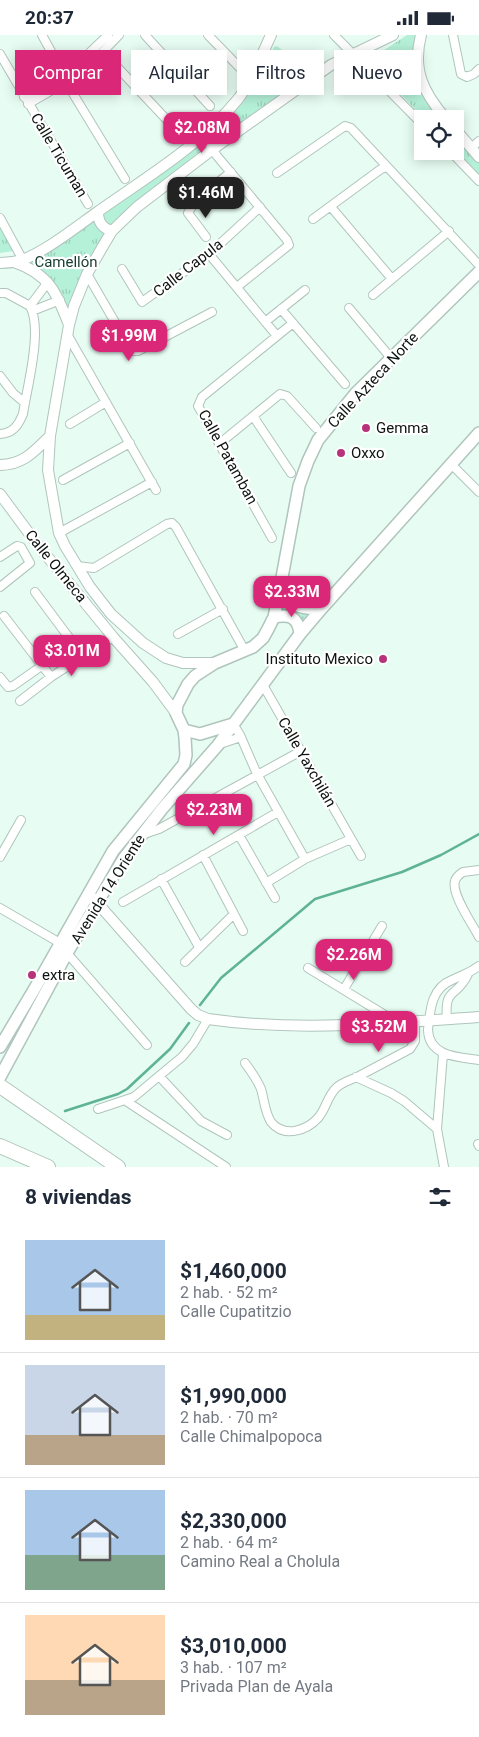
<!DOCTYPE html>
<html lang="es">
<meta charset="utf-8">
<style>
:root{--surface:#fff;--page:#f2f2f3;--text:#1f2937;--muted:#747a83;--line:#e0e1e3;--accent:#db2777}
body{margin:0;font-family:Roboto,sans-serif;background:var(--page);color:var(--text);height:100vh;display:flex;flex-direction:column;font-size:19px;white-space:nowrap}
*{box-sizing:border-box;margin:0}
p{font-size:16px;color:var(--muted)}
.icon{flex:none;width:28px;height:28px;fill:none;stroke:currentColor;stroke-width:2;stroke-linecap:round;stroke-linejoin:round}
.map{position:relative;height:1132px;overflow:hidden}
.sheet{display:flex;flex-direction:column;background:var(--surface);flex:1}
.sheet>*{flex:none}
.banner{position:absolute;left:15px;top:15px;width:450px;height:45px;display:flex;gap:10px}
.tools{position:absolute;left:414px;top:75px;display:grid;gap:10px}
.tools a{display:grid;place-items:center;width:50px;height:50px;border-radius:0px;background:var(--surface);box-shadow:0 2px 12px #0003;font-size:25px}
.price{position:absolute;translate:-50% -42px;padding:0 11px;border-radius:10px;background:var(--accent);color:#fff;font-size:16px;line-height:32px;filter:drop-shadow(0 1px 2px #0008)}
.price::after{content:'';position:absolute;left:50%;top:30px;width:15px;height:11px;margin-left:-8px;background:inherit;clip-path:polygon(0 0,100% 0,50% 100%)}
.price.current{background:#222;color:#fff}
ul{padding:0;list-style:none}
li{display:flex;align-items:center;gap:15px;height:125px;padding:0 25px}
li+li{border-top:1px solid var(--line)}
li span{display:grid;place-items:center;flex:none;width:140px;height:100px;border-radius:0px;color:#555}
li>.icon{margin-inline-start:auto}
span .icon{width:60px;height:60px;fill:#fffc;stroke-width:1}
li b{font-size:21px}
h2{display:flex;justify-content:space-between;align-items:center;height:60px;padding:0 25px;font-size:21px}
.chip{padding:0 18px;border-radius:0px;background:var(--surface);box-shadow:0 2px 12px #0003;font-size:18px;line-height:45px}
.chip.current{background:var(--accent);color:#fff}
.status{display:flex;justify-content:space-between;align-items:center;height:35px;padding:0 25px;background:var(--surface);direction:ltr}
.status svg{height:14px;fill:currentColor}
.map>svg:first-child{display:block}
.grass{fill:url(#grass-dots)}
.park{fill:url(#park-tufts)}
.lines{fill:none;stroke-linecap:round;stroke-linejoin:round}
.stream{stroke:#5eb394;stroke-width:2.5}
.minor-casing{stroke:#b0c5bc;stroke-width:10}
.tertiary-casing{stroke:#b0c5bc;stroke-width:12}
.secondary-casing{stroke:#b0c5bc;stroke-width:14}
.trunk-casing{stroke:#b0c5bc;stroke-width:16}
.minor{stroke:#fff;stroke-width:8}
.tertiary{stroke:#fff;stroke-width:10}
.secondary{stroke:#fff;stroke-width:11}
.trunk{stroke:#fff;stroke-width:14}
.poi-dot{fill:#b63279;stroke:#fff;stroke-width:2}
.labels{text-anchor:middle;stroke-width:4.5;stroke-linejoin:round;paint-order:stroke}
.street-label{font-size:15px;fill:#0c1310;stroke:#fff}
.park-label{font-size:15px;fill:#163c2f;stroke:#fff}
.poi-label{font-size:15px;fill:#0c1310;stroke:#fff;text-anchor:start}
</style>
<div class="status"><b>20:37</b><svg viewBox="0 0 49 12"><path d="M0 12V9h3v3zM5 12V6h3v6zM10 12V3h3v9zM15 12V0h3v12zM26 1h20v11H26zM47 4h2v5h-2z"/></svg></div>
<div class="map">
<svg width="479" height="1132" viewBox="0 0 479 1132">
<defs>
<pattern id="grass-dots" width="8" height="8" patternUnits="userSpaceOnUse" patternTransform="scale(1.25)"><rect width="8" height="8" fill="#b5f1d8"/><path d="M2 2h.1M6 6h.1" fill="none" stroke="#9aceb8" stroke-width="1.8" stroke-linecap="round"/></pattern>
<pattern id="park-tufts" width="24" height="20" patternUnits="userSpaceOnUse" patternTransform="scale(1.25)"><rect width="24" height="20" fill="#b5f1d8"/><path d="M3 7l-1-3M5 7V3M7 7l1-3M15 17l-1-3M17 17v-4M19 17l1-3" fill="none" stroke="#9aceb8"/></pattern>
</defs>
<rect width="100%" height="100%" fill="#e7fcf3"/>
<path class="grass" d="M281,564L311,578L304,589L278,576Z"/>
<path class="park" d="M407,0H417C406,38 416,54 439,84H424L369,25Z
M277,11L293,24L306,43L212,107L208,103L239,71L260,41L274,12Z
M455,101L479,125V139L455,115Z
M203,104L209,109L166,143L112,193L102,186L103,179Z
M95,184L106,197L68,277C58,248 54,244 28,227Z
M0,192L13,216L0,218Z"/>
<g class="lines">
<path class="stream" d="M200,970L221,943L315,864L402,837L441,820L479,799
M65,1076L118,1059L127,1054L170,1014L189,988"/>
<defs>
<path id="minor" d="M42,0L64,40L66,47L125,144
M145,0L210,71
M208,0L240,33
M334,0L422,89
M453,0L461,39L467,42L474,39L479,34
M103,17L183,102
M0,19L88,169
M24,62L64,40L82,25L108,0
M28,69L66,47L87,33L119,0
M203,100L217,121L287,205L289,210L237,252
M471,113L479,106
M450,116L479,146
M277,138L345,91L351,93L479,230
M184,150L196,165
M331,172L392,244
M0,183L25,229
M313,184L381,134L387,132
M206,202L188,178L196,165L231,137
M209,219L277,301
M122,234L142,267L209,219L260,172
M87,239L130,313L133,316H138L212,277
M0,258H6L30,271
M373,260L449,196
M30,271L48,247
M349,273L391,323
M281,274L345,349
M32,276L60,265
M265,287L305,255
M67,299L156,455
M0,341L13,358L25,368
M253,381L291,438
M70,389L106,367
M0,399C13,398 18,391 23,379C27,352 43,295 30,271
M219,409L280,359L287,361L316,393
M451,429L479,457
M63,445L130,408
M59,498L152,447
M272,503L198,371L202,362L293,288
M0,522L17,511L21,512L30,528L0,552
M77,531L94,533L167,489L172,488L176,492L245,616
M4,581L51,642
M178,599L223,574
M0,642L8,652L13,651L67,613L70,608V604L35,557
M263,650L361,821
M20,666L51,642L113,602
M233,689L240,700L257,739L305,824
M220,709L241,702
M144,799L159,794L301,716
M239,800L275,863
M203,820L243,896
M0,822L21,785
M479,835L463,837C460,839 456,842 455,846C451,859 473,890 479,902
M161,844L199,912
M266,848L305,824L351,804
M123,867L278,777
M0,873L60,908
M67,918L147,1010
M185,927L234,879
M479,931C468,939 464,939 452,945C431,953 430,976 428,995C429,1022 459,1022 479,1025
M308,933L398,988
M344,954L382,891
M447,985C444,950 457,964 468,939
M443,1019L437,1094L444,1132
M245,1028C251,1036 257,1044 261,1054C264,1064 265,1078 271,1087C284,1103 306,1096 318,1083C326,1074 327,1062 336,1053C342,1047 351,1045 359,1041C376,1032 393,1023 410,1014L415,1006V987
M159,1041L201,1086L227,1100
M356,1042L391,1058L404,1066L437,1094
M126,1066L226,1132
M98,1074L134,1062L159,1041L182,1022L193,1009L208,984
M478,1109L479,1111"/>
<path id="tertiary" d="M421,0C412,35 423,57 446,84
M455,94L479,122
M98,177C98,187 102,193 112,196
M14,227C49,239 57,258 69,290
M0,228C8,228 15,227 22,225C46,216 75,193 96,178C145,143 200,111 238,64C253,45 261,21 271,0
M0,430C23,430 35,416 50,401
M0,459L37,509L113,602L153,647L176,678
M215,628H183L166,623L143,608L111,579L90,552L65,511L59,498L48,435L50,401L69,290L74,271L87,239L103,211L112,196L137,172L213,114L331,30L393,0
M93,863L191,974L198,980L208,984C298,997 389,988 479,982"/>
<path id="secondary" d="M280,553C293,571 299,575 322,573
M274,582C290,579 298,582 300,599
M184,695L200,699L233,689
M0,1012L35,953L113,816L184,729L186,720L185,703L184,695L176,678L177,670L188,649L195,641L215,628L253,612L263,603L268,594L274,582L280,553L299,451L308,426L318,405L356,358L479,237
M0,1042L67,918L124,823L162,774L218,710L300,599L322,573L479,398"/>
<path id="trunk" d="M0,1051L118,1132
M0,1111L48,1132"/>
</defs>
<use href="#minor" class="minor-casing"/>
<use href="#tertiary" class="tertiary-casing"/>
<use href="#secondary" class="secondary-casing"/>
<use href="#trunk" class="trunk-casing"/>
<use href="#minor" class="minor"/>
<use href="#tertiary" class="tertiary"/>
<use href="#secondary" class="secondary"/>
<use href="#trunk" class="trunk"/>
</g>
<g class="poi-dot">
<circle cx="366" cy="393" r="5"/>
<circle cx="341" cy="418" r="5"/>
<circle cx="383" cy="624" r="5"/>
<circle cx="32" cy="940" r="5"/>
</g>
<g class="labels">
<g class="street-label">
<text transform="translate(59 120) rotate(59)" y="5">Calle Ticuman</text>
<text transform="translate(188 233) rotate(-38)" y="5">Calle Capula</text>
<text transform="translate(373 345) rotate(-47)" y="5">Calle Azteca Norte</text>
<text transform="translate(228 422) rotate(61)" y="5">Calle Patamban</text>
<text transform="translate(56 531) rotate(51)" y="5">Calle Olmeca</text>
<text transform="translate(307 727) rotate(60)" y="5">Calle Yaxchilán</text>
<text transform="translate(108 854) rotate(-58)" y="5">Avenida 14 Oriente</text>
</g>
<g class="park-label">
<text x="66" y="232">Camellón</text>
</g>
<g class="poi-label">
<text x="376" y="398">Gemma</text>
<text x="351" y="423">Oxxo</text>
<text x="373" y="629" text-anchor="end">Instituto Mexico</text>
<text x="42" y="945">extra</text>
</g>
</g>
</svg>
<div class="tools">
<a><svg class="icon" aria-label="locate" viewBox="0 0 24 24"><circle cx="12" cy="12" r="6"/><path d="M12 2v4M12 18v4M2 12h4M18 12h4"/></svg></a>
</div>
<b class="price" style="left:202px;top:119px">$2.08M</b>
<b class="price current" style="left:206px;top:184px">$1.46M</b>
<b class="price" style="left:129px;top:327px">$1.99M</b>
<b class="price" style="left:292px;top:583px">$2.33M</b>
<b class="price" style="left:72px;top:642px">$3.01M</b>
<b class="price" style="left:214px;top:801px">$2.23M</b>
<b class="price" style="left:354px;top:946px">$2.26M</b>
<b class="price" style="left:379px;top:1018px">$3.52M</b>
<div class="banner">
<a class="chip current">Comprar</a>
<a class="chip">Alquilar</a>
<a class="chip">Filtros</a>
<a class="chip">Nuevo</a>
</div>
</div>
<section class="sheet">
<h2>8 viviendas<svg class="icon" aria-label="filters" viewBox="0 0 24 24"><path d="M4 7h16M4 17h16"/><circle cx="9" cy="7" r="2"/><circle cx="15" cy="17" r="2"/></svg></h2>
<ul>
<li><span style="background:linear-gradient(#a9c7e8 75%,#c2b280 0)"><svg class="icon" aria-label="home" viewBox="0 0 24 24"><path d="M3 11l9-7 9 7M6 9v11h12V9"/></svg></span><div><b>$1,460,000</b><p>2 hab. · 52 m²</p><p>Calle Cupatitzio</p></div></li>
<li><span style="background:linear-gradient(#c9d6e8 70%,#b9a48a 0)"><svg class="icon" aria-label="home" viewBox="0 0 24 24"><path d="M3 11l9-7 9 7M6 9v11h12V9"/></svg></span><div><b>$1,990,000</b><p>2 hab. · 70 m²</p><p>Calle Chimalpopoca</p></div></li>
<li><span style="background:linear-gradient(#a9c7e8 65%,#7fa58c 0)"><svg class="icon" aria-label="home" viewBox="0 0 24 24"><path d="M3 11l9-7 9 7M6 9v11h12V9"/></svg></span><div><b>$2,330,000</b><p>2 hab. · 64 m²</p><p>Camino Real a Cholula</p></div></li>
<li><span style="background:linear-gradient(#ffd9b3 65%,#b9a48a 0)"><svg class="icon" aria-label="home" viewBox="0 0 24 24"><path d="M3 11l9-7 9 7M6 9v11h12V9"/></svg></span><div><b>$3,010,000</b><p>3 hab. · 107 m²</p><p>Privada Plan de Ayala</p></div></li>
</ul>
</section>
